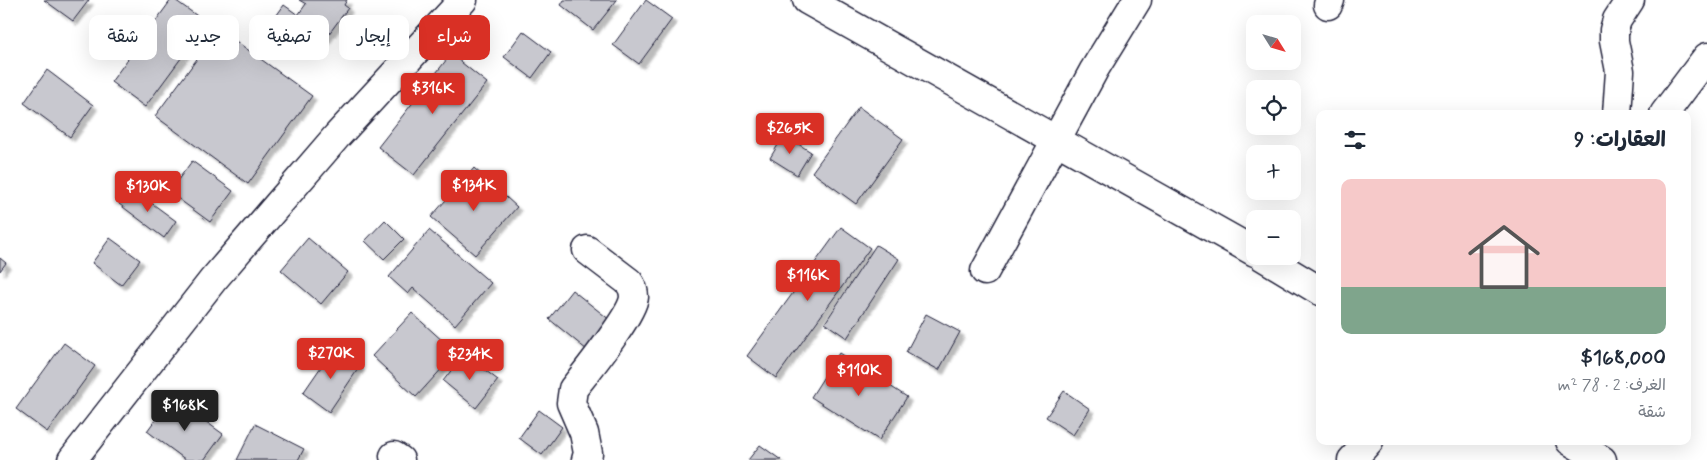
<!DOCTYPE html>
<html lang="ar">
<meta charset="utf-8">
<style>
:root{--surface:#fff;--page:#f2f2f3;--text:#1f2937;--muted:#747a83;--line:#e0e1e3;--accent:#d93025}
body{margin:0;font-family:Mynerve,"Playpen Sans Arabic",sans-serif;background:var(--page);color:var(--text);direction:rtl;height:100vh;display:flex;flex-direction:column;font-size:19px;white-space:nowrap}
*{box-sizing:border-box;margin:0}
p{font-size:16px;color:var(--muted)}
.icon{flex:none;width:28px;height:28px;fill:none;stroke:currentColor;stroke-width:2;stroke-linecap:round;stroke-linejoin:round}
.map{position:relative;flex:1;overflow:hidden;direction:ltr}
.panel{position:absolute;left:1316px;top:110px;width:375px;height:335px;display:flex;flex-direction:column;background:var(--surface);border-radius:10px;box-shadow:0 5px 20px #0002;direction:rtl}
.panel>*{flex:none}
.guide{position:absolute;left:15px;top:15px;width:475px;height:45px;direction:rtl;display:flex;gap:10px}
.needle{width:32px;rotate:127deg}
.buttons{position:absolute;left:1246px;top:15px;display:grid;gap:10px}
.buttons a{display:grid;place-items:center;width:55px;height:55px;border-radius:10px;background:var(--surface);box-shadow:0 5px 20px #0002;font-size:25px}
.price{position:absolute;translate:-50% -42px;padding:0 11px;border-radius:5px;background:var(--accent);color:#fff;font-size:16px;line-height:32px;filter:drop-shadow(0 1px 2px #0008)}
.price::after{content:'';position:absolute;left:50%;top:30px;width:15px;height:11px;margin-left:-8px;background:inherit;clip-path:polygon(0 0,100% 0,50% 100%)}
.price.on{background:#222;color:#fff}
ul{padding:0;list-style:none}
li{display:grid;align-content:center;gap:10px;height:265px;padding:0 25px}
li+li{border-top:1px solid var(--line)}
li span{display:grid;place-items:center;height:155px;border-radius:10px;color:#555}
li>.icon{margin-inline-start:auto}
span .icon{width:90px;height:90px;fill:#fffc;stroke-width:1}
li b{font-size:21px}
h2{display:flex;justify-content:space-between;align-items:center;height:60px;padding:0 25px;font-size:21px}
.tag{padding:0 18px;border-radius:10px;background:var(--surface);box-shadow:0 5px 20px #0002;font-size:18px;line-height:45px}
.tag.on{background:var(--accent);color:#fff}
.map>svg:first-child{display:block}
.building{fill:#c8c8cf;stroke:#22223b;filter:url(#shadow)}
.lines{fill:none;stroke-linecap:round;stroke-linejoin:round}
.minor-casing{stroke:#22223b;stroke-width:31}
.minor{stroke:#fff;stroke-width:28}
</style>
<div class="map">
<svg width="1707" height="460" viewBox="0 0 1707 460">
<defs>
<filter id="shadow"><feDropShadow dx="4.5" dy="4.5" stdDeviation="1" flood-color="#0004"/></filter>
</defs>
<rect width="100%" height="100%" fill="#fff"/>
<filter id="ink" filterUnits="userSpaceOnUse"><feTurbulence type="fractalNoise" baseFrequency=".02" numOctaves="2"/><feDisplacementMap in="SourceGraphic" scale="10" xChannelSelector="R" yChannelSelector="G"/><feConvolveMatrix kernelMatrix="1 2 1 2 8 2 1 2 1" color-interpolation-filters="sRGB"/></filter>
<g filter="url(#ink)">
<path class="building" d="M44,0H89L73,21Z
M171,0H175L207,23L145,107L111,82Z
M299,0H347L344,5L348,8L317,50L274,19L284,5L298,15L306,4Z
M564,0H617L593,30L561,5Z
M646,0L672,19L639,64L613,45Z
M219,29L312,96L248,184L155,116Z
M523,31L551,52L532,78L504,57Z
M451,54L487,83L414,175L378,147Z
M47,70L93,105L70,137L24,103Z
M859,107L903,139L856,204L812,172Z
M784,135L811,152L797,175L770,158Z
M192,161L233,191L210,222L169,192Z
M474,168L517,207L475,255L431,217Z
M131,188L176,221L164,238L119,204Z
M385,220L404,239L384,259L365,241Z
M841,227L870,248L776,378L747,356Z
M429,230L491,283L455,325L413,288L408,294L389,277Z
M110,238L140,260L121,285L92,263Z
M308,238L348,272L321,304L281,270Z
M876,245L899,259L847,338L825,323Z
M0,258L6,263L0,271Z
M572,290L610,320L587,350L549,319Z
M412,313L456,353L416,397L372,356Z
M926,314L960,332L939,370L906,352Z
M64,343L95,366L47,432L16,409Z
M334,348L360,366L329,412L303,393Z
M839,353L907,397L879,440L811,397Z
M464,354L498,380L476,408L443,381Z
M1064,391L1090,409L1073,435L1046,417Z
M172,397L223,434L204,460H186L147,431Z
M539,410L562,427L542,455L519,438Z
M255,424L304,449L298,460H237Z
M760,445L781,460H748Z"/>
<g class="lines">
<defs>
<path id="minor" d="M807,0L1255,252
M1328,5L1330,0
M1617,114L1620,71L1614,41V30L1617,20L1630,0
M1664,114L1707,57
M1262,256L1320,291
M985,271L1094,70L1137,0
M1570,441L1602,460
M394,456L400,460
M72,460L213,280L337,136L463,0
M586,460L588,453L584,433L571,403L573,389C586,372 633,314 634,297C634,292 632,286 629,282L587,250
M1352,460L1369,441"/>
</defs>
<use href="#minor" class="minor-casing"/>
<use href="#minor" class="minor"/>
</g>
</g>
</svg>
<div class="buttons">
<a><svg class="needle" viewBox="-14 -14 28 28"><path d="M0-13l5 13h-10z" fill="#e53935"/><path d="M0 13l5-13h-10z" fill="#747a83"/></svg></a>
<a><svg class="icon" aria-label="locate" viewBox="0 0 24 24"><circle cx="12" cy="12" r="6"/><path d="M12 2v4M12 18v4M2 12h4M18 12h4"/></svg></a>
<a>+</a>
<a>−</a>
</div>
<b class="price" style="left:433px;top:115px">$316K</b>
<b class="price" style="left:790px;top:155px">$265K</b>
<b class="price" style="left:474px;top:212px">$134K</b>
<b class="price" style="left:148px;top:213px">$130K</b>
<b class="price" style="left:808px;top:302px">$116K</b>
<b class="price" style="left:331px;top:380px">$270K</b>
<b class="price" style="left:470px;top:381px">$234K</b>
<b class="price" style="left:859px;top:397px">$110K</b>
<b class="price on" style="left:185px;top:432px">$168K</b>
<div class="guide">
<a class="tag on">شراء</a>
<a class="tag">إيجار</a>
<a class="tag">تصفية</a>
<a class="tag">جديد</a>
<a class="tag">شقة</a>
</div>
<section class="panel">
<h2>العقارات: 9<svg class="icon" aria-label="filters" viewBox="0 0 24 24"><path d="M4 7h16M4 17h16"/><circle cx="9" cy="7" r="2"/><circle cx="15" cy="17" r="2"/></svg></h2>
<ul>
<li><span style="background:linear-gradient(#f6c9c9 70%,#7fa58c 0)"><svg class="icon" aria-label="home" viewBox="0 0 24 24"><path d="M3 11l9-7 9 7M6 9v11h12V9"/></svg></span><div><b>$168,000</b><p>الغرف: 2 · 78 m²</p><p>شقة</p></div></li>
</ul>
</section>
</div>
